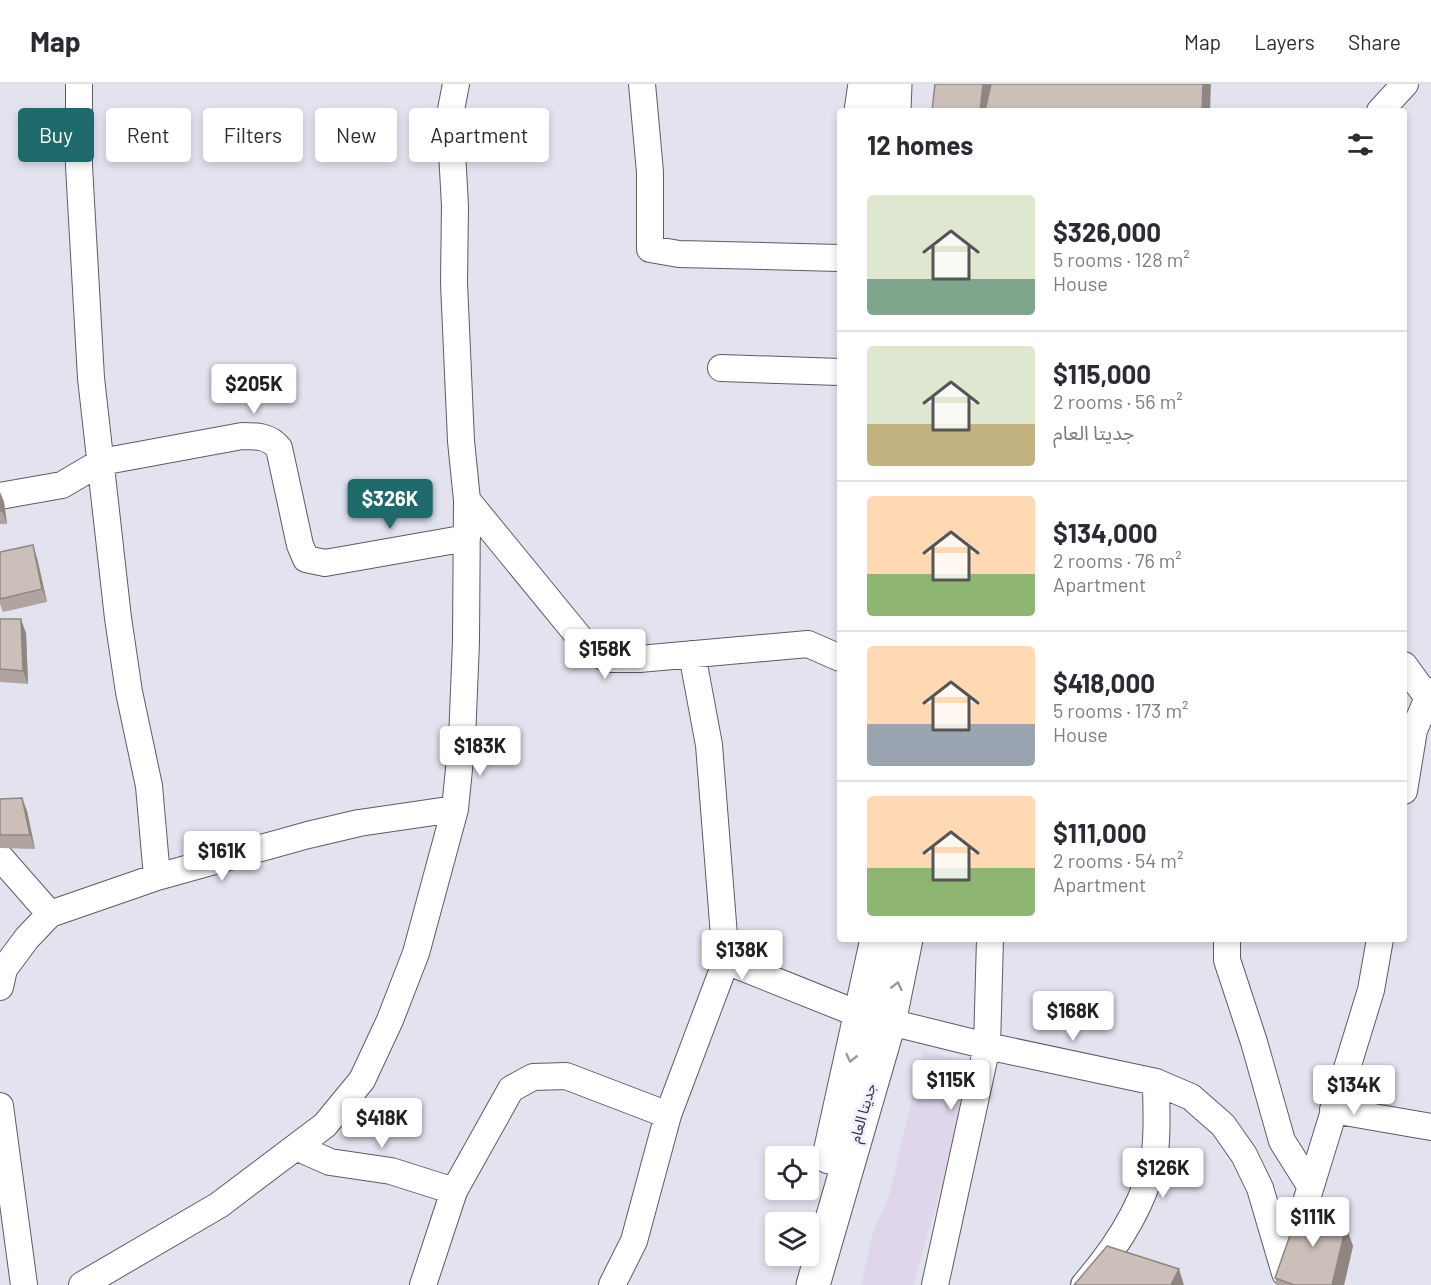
<!DOCTYPE html>
<meta charset="utf-8">
<style>
:root{--surface:#fff;--page:#f2f2f3;--text:#2b2b33;--muted:#7c7c81;--line:#e1e1e2;--accent:#1e6a6a}
body{margin:0;font-family:Barlow,"Noto Sans Arabic",sans-serif;background:var(--page);color:var(--text);height:100vh;display:flex;flex-direction:column;font-size:22px;white-space:nowrap}
*{box-sizing:border-box;margin:0}
p{font-size:20px;color:var(--muted)}
.icon{flex:none;width:33px;height:33px;fill:none;stroke:currentColor;stroke-width:2;stroke-linecap:round;stroke-linejoin:round}
.map{position:relative;flex:1;overflow:hidden}
.side{position:absolute;left:837px;top:24px;width:570px;height:834px;display:flex;flex-direction:column;background:var(--surface);border-radius:6px;box-shadow:0 3px 9px #0003}
.side>*{flex:none}
.banner{position:absolute;left:18px;top:24px;width:570px;height:54px;display:flex;gap:12px}
.controls{position:absolute;left:765px;top:1062px;display:grid;gap:12px}
.controls a{display:grid;place-items:center;width:54px;height:54px;border-radius:6px;background:var(--surface);box-shadow:0 3px 9px #0003;font-size:30px}
.price{position:absolute;translate:-50% -51px;padding:0 14px;border-radius:6px;background:#fff;color:#222;font-size:20px;line-height:39px;filter:drop-shadow(0 2px 3px #0008)}
.price::after{content:'';position:absolute;left:50%;top:36px;width:18px;height:14px;margin-left:-9px;background:inherit;clip-path:polygon(0 0,100% 0,50% 100%)}
.price.active{background:var(--accent);color:#fff}
ul{padding:0;list-style:none}
li{display:flex;align-items:center;gap:18px;height:150px;padding:0 30px}
li+li{border-top:2px solid var(--line)}
li span{display:grid;place-items:center;flex:none;width:168px;height:120px;border-radius:6px;color:#555}
li>.icon{margin-inline-start:auto}
span .icon{width:72px;height:72px;fill:#fffc;stroke-width:1}
li b{font-size:26px}
h2{display:flex;justify-content:space-between;align-items:center;height:72px;padding:0 30px;font-size:26px}
.tag{padding:0 21px;border-radius:6px;background:var(--surface);box-shadow:0 3px 9px #0003;font-size:21px;line-height:54px}
.tag.active{background:var(--accent);color:#fff}
header{display:flex;align-items:center;gap:36px;box-sizing:border-box;height:84px;padding:0 30px;background:var(--surface);border-bottom:2px solid var(--line)}
header strong{font-size:28px}
nav{display:flex;gap:33px;margin-inline-start:auto;font-size:21px}
.map>svg:first-child{display:block}
.commercial{fill:#dfd6eb}
.lines{fill:none;stroke-linecap:round;stroke-linejoin:round}
.minor-casing{stroke:#5c5c67;stroke-width:28}
.primary-casing{stroke:#5c5c67;stroke-width:35}
.minor{stroke:#fff;stroke-width:26}
.primary{stroke:#fff;stroke-width:33}
.wall{fill:#afa49f}
.shaded-wall{fill:#8f8682}
.building{fill:#ccbfb9;stroke:#8f8682;stroke-width:1.5}
.oneway{stroke:#9a9a9c}
.labels{text-anchor:middle;stroke-width:6;stroke-linejoin:round;paint-order:stroke}
.street-label{font-size:15px;fill:#35353a;stroke:#f0f1fd}
</style>
<header>
<strong>Map</strong>
<nav><a>Map</a><a>Layers</a><a>Share</a></nav>
</header>
<div class="map">
<svg width="1431" height="1201" viewBox="0 0 1431 1201">
<rect width="100%" height="100%" fill="#e3e3f0"/>
<path class="commercial" d="M923,967L968,976L947,1083L913,1201H861L873,1149L890,1109Z"/>
<g class="lines">
<defs>
<path id="minor" d="M79,0V82L91,294L118,534L129,608L149,702L157,793
M642,0L650,88V165L679,170L840,174
M1380,27L1405,0
M721,284L840,288
M0,412L62,401L101,378L242,352C257,352 269,352 279,364L300,461L306,475L325,479L467,454
M467,416L589,565L608,575H639L808,560L840,574
M1404,581L1428,614
M1404,707L1414,646L1431,607
M0,773L50,830
M1227,855V876L1254,958L1282,1057L1309,1100
M726,877L861,931L987,962L1156,998L1191,1013L1223,1041L1244,1071L1260,1104L1285,1189
M0,903L4,885L27,854L50,830L157,793L308,751L359,739L455,725
M0,1022L24,1201
M1333,1026L1431,1043
M296,1063L330,1078L391,1087L454,1107
M1295,1154L1371,906L1380,855
M82,1201L219,1121L325,1041L362,996L390,936L416,869L455,725L462,655L466,558L467,416L461,357L454,199L455,122L450,31L456,0
M423,1201L454,1107L511,1005L533,993L566,992L668,1031
M612,1201L634,1157L668,1031L726,877L709,661L692,570
M935,1201L987,962L990,855
M1084,1201C1117,1163 1147,1118 1155,1067C1158,1045 1156,1020 1156,998"/>
<path id="primary" d="M861,27L865,0
M894,27L895,0
M829,1073L877,855
M813,1201L889,939L906,855"/>
</defs>
<use href="#minor" class="minor-casing"/>
<use href="#primary" class="primary-casing"/>
<use href="#minor" class="minor"/>
<use href="#primary" class="primary"/>
</g>
<path class="wall" d="M0,408L4,418L7,440H0Z
M0,468L37,474L47,518L3,528L0,520Z
M0,535L26,549L28,600L0,598Z
M22,714L27,727L35,765L0,764V715Z
M1353,1162L1344,1201H1277L1275,1194Z"/>
<path class="shaded-wall" d="M983,0H992L989,27H980Z
M1203,0H1211L1210,27H1202Z
M0,408L4,418L7,440L2,427Z
M33,461L37,474L47,518L42,505Z
M21,535L26,549L28,600L23,587Z
M22,714L27,727L35,765L30,751Z
M1346,1142L1353,1162L1344,1201H1332Z
M1179,1185L1184,1201H1171Z"/>
<path class="building" d="M935,0H983L980,27H932Z
M991,0H1203L1202,27H985Z
M0,412L2,427H0Z
M33,461L42,505L0,515V468Z
M0,535H21L23,587L0,585Z
M22,714L30,751H0V715Z
M1322,1119L1346,1142L1332,1201H1294L1275,1194L1300,1123Z
M1107,1162L1179,1185L1171,1201H1074Z"/>
<defs><path id="oneway-chevron" d="M-2-3.5L2.5 0L-2 3.5" fill="none" stroke-width="1.6" stroke-linecap="round" stroke-linejoin="round" transform="scale(1.5)"/></defs>
<g class="oneway">
<use href="#oneway-chevron" transform="translate(897 902) rotate(-77)"/>
<use href="#oneway-chevron" transform="translate(851 974) rotate(103)"/>
</g>
<g class="labels">
<g class="street-label">
<text transform="translate(863 1029) rotate(-74)" y="5">جديتا العام</text>
</g>
</g>
</svg>
<div class="controls">
<a><svg class="icon" aria-label="locate" viewBox="0 0 24 24"><circle cx="12" cy="12" r="6"/><path d="M12 2v4M12 18v4M2 12h4M18 12h4"/></svg></a>
<a><svg class="icon" aria-label="layers" viewBox="0 0 24 24"><path d="M12 4l9 5-9 5-9-5zM3 14l9 5 9-5"/></svg></a>
</div>
<b class="price" style="left:254px;top:331px">$205K</b>
<b class="price active" style="left:390px;top:446px">$326K</b>
<b class="price" style="left:605px;top:596px">$158K</b>
<b class="price" style="left:480px;top:693px">$183K</b>
<b class="price" style="left:222px;top:798px">$161K</b>
<b class="price" style="left:742px;top:897px">$138K</b>
<b class="price" style="left:1073px;top:958px">$168K</b>
<b class="price" style="left:951px;top:1027px">$115K</b>
<b class="price" style="left:1354px;top:1032px">$134K</b>
<b class="price" style="left:382px;top:1065px">$418K</b>
<b class="price" style="left:1163px;top:1115px">$126K</b>
<b class="price" style="left:1313px;top:1164px">$111K</b>
<div class="banner">
<a class="tag active">Buy</a>
<a class="tag">Rent</a>
<a class="tag">Filters</a>
<a class="tag">New</a>
<a class="tag">Apartment</a>
</div>
<section class="side">
<h2>12 homes<svg class="icon" aria-label="filters" viewBox="0 0 24 24"><path d="M4 7h16M4 17h16"/><circle cx="9" cy="7" r="2"/><circle cx="15" cy="17" r="2"/></svg></h2>
<ul>
<li><span style="background:linear-gradient(#dfe7d0 70%,#7fa58c 0)"><svg class="icon" aria-label="home" viewBox="0 0 24 24"><path d="M3 11l9-7 9 7M6 9v11h12V9"/></svg></span><div><b>$326,000</b><p>5 rooms · 128 m²</p><p>House</p></div></li>
<li><span style="background:linear-gradient(#dfe7d0 65%,#c2b280 0)"><svg class="icon" aria-label="home" viewBox="0 0 24 24"><path d="M3 11l9-7 9 7M6 9v11h12V9"/></svg></span><div><b>$115,000</b><p>2 rooms · 56 m²</p><p>جديتا العام</p></div></li>
<li><span style="background:linear-gradient(#ffd9b3 65%,#8fb573 0)"><svg class="icon" aria-label="home" viewBox="0 0 24 24"><path d="M3 11l9-7 9 7M6 9v11h12V9"/></svg></span><div><b>$134,000</b><p>2 rooms · 76 m²</p><p>Apartment</p></div></li>
<li><span style="background:linear-gradient(#ffd9b3 65%,#9aa5b1 0)"><svg class="icon" aria-label="home" viewBox="0 0 24 24"><path d="M3 11l9-7 9 7M6 9v11h12V9"/></svg></span><div><b>$418,000</b><p>5 rooms · 173 m²</p><p>House</p></div></li>
<li><span style="background:linear-gradient(#ffd9b3 60%,#8fb573 0)"><svg class="icon" aria-label="home" viewBox="0 0 24 24"><path d="M3 11l9-7 9 7M6 9v11h12V9"/></svg></span><div><b>$111,000</b><p>2 rooms · 54 m²</p><p>Apartment</p></div></li>
</ul>
</section>
</div>
